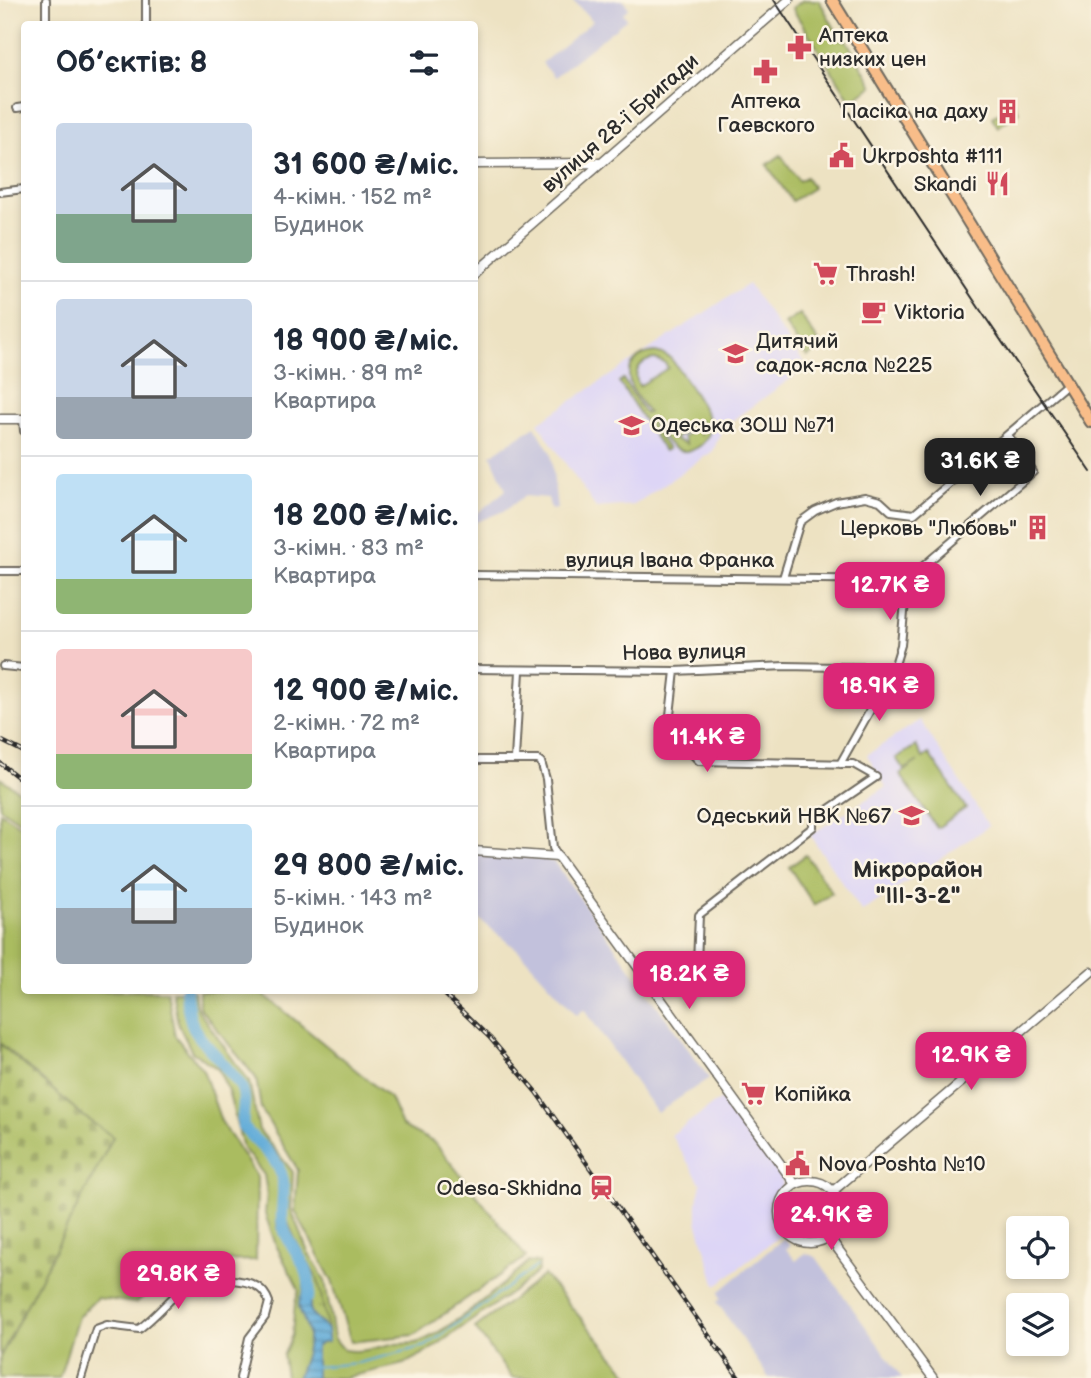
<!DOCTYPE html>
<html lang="uk">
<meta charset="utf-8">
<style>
:root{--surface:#fff;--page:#f6f6f7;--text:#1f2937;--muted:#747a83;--line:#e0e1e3;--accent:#db2777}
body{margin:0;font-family:"Balsamiq Sans",sans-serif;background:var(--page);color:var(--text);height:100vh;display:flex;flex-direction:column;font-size:26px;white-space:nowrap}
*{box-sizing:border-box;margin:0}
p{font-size:23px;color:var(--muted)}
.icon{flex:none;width:38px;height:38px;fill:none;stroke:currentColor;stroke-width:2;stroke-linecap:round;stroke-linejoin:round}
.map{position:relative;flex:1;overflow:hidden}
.sheet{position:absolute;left:21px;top:21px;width:457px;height:973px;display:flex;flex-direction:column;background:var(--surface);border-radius:7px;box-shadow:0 4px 10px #0003}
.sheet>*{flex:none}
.fabs{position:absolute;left:1006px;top:1216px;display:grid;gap:14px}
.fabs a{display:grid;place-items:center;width:63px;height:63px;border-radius:7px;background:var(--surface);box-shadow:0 4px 10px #0003;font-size:35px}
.price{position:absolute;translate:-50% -60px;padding:0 16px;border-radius:14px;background:var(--accent);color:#fff;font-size:23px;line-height:46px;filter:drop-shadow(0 2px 4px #0008)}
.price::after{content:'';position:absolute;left:50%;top:42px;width:21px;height:16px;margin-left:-10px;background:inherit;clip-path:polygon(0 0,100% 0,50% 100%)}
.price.active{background:#222;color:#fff}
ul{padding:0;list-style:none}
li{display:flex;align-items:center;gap:21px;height:175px;padding:0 35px}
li+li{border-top:2px solid var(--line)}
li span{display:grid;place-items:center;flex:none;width:196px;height:140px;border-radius:7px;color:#555}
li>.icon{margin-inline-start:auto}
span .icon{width:84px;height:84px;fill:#fffc;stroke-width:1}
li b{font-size:30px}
h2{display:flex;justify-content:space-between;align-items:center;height:84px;padding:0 35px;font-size:30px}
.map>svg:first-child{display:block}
.built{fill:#ddd5f6}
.industrial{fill:#c2c1dc}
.grass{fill:#aabc60;stroke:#6a7446;stroke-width:2;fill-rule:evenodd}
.wetland{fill:url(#wetland-marsh);stroke:#6a7446;stroke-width:2}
.cemetery{fill:url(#cemetery-stones);stroke:#6a7446;stroke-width:2}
.park{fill:url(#park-dots);stroke:#6a7446;stroke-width:2}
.water{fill:url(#water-rules);stroke:#466b82;stroke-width:2}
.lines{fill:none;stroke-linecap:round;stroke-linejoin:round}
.stream{stroke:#60abd8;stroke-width:2}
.river{stroke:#60abd8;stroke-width:12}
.minor-casing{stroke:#6f6b60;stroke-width:10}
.tertiary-casing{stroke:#6f6b60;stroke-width:11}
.trunk-casing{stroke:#6f6b60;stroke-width:14}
.minor{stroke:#fff;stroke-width:6}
.tertiary{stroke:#fff;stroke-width:8}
.trunk{stroke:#f8bd89;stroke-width:10}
.tram{stroke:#2b2b2b;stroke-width:2}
.rail-casing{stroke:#2b2b2b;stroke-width:4.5}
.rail{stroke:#fcf5e5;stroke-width:2;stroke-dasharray:5;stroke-linecap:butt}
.labels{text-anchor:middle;stroke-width:5;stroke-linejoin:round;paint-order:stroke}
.poi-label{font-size:21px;fill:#2b2b2b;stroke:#fcf5e5;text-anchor:start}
.street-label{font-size:21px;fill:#2b2b2b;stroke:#fcf5e5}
.neighbourhood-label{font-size:23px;font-weight:bold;fill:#2b2b2b;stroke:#fcf5e5}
</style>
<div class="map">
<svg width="1091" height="1378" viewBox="0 0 1091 1378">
<defs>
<pattern id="wetland-marsh" width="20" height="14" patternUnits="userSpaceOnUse" patternTransform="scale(1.75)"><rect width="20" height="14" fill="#aabc60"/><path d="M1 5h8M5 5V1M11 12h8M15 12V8" fill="none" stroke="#8b994f"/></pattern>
<pattern id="cemetery-stones" width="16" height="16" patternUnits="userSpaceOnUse" patternTransform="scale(1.75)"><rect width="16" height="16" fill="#aabc60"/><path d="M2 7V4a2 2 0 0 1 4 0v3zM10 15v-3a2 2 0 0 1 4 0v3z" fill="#8b994f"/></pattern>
<pattern id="park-dots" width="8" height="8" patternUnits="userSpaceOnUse" patternTransform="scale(1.75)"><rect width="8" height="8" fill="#aabc60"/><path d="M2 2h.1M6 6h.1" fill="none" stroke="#8b994f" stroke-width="1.8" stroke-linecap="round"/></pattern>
<pattern id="water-rules" width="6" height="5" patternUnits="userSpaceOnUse" patternTransform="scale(1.75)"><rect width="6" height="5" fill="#60abd8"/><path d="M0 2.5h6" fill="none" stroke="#4f8baf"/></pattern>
</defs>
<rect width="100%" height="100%" fill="#fcf5e5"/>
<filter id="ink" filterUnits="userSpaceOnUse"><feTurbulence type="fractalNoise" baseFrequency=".0143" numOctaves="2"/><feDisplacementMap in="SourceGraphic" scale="14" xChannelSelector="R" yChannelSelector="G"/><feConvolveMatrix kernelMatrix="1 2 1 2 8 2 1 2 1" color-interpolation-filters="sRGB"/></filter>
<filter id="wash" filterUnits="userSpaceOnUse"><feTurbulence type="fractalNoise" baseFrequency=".00686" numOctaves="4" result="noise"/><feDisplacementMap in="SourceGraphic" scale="28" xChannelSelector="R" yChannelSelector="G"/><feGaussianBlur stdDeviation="1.57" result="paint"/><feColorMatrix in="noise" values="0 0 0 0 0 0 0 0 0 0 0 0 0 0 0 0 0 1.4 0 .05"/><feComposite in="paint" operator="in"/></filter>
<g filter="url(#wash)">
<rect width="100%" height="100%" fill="#ede2c2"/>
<path class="built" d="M748,284L807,367L723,427L713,451L634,505L596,508L538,423Z
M920,720L989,826L862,912L810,835L886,787L867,755Z
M721,1099L723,1102L727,1100L783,1180L773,1212L775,1222L782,1234L716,1286L697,1221V1202L701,1184L671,1135Z"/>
<path class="industrial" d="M572,0H623L629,8L623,13L627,19L554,77L542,63L593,21Z
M535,426L551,453L557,509L551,510L548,498L524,496L506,510L474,523V516L506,490L491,455Z
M474,853L544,859L554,862L709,1078L657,1113L584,1009L577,1015L519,951L474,915Z
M784,1238L790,1245L786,1249L796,1261L805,1253L816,1257L902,1378H769L717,1302L721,1299L719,1292Z"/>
<path class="grass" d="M803,0H819L841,40L845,38L873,86L851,101L792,8Z
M781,155L799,181L806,177L813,188L792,201L767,165Z
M800,314L822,347L807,357L785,324Z
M655,352C661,353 666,355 670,358C677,365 709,415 710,423C712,445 685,461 669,444C663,438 659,429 654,422L651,424L668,449L664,451L619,382L623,379L645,414L648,413C643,404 633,394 630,383C625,365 639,353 655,352ZM655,359L665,363L668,368L639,386C632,372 640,360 655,359ZM702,421L701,435L696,428L683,437L686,444L674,439Z
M916,746L923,758L929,754L966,808L937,828L900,774L918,761L904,770L896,758Z
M0,778L24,794V824L0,808Z
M0,812L24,828V990L167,991L175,1036L203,1070L221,1121L257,1177L256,1260L184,1262L136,1303L97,1298L78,1317L59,1378H0V1357L113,1137L83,1116L0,1043Z
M806,855L832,893L814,905L789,867Z
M172,991H194L196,1007L249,1082L259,1130L293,1172L291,1210L308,1252L325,1280L334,1338L344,1350C364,1353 373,1348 392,1344C400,1343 411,1345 419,1342C449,1331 504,1284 528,1262L539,1263L538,1271L518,1288L427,1352L404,1364L343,1378H286L283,1356L292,1335L295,1303L299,1290L276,1245L265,1214L267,1193L264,1175L243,1148L228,1090L218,1069L192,1052L178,1024Z
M199,991H258L273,1002L390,1098L402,1126L435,1143L526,1257L414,1335L351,1342L332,1281L295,1211L298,1170L261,1109L256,1078L199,1007Z
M544,1275L632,1378H512L475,1328Z"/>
<path class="wetland" d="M282,1200L286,1218L295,1239L318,1280L328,1330L310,1312V1299L303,1293C304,1284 306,1273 301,1265C288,1239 267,1233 282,1200Z"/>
<path class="cemetery" d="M0,1044L83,1116L113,1137L0,1357Z"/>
<path class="park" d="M1014,102L1019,112L998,127L992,117L1004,109L1010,116L1012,112L1009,106Z"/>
<path class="water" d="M303,1293L310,1299V1312L328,1330V1342L321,1343L316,1347V1378H297C302,1365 309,1349 308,1334C307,1318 292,1309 303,1293Z"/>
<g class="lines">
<path class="stream" d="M315,1367L358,1363L426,1346L537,1266"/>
<path class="river" d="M186,990C189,1038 202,1037 229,1071C233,1076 239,1082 242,1089C247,1101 241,1114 243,1127C255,1142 275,1155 281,1173C288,1192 277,1213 285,1232C295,1254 315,1272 308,1297"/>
</g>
</g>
<g filter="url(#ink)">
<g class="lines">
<defs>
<path id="minor" d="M46,24V0
M146,24V0
M17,108L24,107
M0,192L24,189
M23,419L24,431
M0,571H24
M474,575L907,580
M783,578L800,522L815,511L836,502L865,497L880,501L891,511L914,514L1067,384
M3,666L24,668
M474,669L675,671L785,666L894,668
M515,759L520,671
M474,760H538L541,762L546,779L553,848L558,857
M840,764L894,668L901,645L907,580L1033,472L1008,435
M657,991L697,963L699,915L813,827V820L876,777L853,764L699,761L678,739L669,724L675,671
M81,1378L96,1329L107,1325L139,1329C178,1299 182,1269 240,1281C254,1283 264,1288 269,1302L265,1317L249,1338L240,1378"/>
<path id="tertiary" d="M474,164L599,163
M474,274L789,0
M0,419H24
M474,851L558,857L795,1184
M779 1212a31 31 0 1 1 62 0a31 31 0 1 1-62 0Z
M833,1191L1091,972
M829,1237L933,1378"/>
<path id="trunk" d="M832,0L1091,422"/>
</defs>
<use href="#minor" class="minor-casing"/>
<use href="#tertiary" class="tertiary-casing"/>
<use href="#trunk" class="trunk-casing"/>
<use href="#minor" class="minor"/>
<use href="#tertiary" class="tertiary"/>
<use href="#trunk" class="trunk"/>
<path class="tram" d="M774,0L981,311L1091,472"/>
<defs>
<path id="rail" d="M0,740L24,752
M0,763L24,782
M440,990L490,1038L536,1092L739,1378"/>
</defs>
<use href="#rail" class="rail-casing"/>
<use href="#rail" class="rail"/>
</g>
</g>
<defs>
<symbol id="pharmacy-bare" viewBox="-9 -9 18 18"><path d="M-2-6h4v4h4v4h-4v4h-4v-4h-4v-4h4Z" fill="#d1495b" stroke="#fcf5e5" stroke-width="2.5" paint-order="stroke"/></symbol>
<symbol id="building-bare" viewBox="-9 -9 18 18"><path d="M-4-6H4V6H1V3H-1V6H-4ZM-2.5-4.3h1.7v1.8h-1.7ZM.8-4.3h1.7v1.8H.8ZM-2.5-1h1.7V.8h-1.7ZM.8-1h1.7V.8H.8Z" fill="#d1495b" stroke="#fcf5e5" stroke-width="2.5" paint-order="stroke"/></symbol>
<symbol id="civic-bare" viewBox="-9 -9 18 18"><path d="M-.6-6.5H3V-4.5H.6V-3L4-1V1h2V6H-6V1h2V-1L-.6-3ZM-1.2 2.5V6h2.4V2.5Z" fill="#d1495b" stroke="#fcf5e5" stroke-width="2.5" paint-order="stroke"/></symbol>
<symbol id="restaurant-bare" viewBox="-9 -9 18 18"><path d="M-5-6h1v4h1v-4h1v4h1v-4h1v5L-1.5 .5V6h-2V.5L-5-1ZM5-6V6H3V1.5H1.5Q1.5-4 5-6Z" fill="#d1495b" stroke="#fcf5e5" stroke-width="2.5" paint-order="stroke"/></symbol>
<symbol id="supermarket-bare" viewBox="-9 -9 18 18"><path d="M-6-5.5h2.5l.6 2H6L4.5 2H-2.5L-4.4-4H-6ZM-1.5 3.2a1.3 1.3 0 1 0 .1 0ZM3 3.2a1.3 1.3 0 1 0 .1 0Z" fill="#d1495b" stroke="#fcf5e5" stroke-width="2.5" paint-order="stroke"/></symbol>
<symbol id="cafe-bare" viewBox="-9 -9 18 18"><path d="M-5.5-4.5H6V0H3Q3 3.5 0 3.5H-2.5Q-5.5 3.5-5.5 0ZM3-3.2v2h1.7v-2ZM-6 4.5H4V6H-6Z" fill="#d1495b" stroke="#fcf5e5" stroke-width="2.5" paint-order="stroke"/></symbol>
<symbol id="school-bare" viewBox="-9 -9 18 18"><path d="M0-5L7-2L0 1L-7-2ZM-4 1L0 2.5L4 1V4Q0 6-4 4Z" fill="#d1495b" stroke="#fcf5e5" stroke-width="2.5" paint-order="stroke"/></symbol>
<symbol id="station-bare" viewBox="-9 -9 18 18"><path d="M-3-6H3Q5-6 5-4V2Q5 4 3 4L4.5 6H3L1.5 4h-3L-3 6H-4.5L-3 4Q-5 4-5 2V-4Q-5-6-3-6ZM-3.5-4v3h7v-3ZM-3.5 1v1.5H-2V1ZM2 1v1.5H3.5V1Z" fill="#d1495b" stroke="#fcf5e5" stroke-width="2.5" paint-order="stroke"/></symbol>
</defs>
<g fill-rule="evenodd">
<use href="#pharmacy-bare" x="782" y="30" width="35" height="35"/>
<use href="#pharmacy-bare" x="748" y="54" width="35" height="35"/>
<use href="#building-bare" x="990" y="94" width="35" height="35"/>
<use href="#civic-bare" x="824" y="138" width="35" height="35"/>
<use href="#restaurant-bare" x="980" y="166" width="35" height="35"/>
<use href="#supermarket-bare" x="808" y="256" width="35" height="35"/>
<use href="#cafe-bare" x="856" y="294" width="35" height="35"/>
<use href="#school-bare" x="718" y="336" width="35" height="35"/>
<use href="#school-bare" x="614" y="408" width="35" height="35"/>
<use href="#building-bare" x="1020" y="510" width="35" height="35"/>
<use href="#school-bare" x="894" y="798" width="35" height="35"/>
<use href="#supermarket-bare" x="736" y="1076" width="35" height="35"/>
<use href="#civic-bare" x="780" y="1146" width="35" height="35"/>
<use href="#station-bare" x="584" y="1170" width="35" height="35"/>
</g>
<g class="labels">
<g class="poi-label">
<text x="819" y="42">Аптека<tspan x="819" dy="24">низких цен</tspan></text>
<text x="766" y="108" text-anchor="middle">Аптека<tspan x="766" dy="24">Гаевского</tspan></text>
<text x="988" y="118" text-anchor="end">Пасіка на даху</text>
<text x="862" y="163">Ukrposhta #111</text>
<text x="977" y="191" text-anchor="end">Skandi</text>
<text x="846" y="281">Thrash!</text>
<text x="894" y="319">Viktoria</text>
<text x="756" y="348">Дитячий<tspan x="756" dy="24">садок-ясла №225</tspan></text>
<text x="651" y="432">Одеська ЗОШ №71</text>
<text x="1017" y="535" text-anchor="end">Церковь "Любовь"</text>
<text x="891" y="823" text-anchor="end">Одеський НВК №67</text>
<text x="774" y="1101">Копійка</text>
<text x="818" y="1171">Nova Poshta №10</text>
<text x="582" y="1195" text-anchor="end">Odesa-Skhidna</text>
</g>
<g class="street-label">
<text transform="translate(620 123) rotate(-41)" y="7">вулиця 28-ї Бригади</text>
<text x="670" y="567">вулиця Івана Франка</text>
<text transform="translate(684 652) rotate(-1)" y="7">Нова вулиця</text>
</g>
<g class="neighbourhood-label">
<text x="918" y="877">Мікрорайон<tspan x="918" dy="26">"ІІІ-3-2"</tspan></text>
</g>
</g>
</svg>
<div class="fabs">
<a><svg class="icon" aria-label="locate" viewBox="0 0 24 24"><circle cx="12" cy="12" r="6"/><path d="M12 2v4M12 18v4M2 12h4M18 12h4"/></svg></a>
<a><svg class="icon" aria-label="layers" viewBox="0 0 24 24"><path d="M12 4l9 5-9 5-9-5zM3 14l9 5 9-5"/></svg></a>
</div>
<b class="price active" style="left:980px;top:498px">31.6K ₴</b>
<b class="price" style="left:890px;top:622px">12.7K ₴</b>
<b class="price" style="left:879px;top:723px">18.9K ₴</b>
<b class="price" style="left:707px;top:774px">11.4K ₴</b>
<b class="price" style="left:689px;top:1011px">18.2K ₴</b>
<b class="price" style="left:971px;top:1092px">12.9K ₴</b>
<b class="price" style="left:831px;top:1252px">24.9K ₴</b>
<b class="price" style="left:178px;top:1311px">29.8K ₴</b>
<section class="sheet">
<h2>Об’єктів: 8<svg class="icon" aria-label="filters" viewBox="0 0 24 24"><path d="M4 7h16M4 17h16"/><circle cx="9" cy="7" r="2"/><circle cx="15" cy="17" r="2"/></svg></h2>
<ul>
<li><span style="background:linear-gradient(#c9d6e8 65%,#7fa58c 0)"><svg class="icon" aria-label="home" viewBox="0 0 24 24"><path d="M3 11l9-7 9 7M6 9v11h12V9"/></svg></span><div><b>31 600 ₴/міс.</b><p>4-кімн. · 152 m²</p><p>Будинок</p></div></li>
<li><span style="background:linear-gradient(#c9d6e8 70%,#9aa5b1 0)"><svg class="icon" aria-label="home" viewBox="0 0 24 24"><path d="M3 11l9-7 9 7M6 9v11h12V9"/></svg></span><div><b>18 900 ₴/міс.</b><p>3-кімн. · 89 m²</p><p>Квартира</p></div></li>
<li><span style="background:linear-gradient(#bfe0f5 75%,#8fb573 0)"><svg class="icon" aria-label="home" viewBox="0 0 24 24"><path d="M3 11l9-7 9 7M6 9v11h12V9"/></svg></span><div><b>18 200 ₴/міс.</b><p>3-кімн. · 83 m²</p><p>Квартира</p></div></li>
<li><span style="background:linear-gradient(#f6c9c9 75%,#8fb573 0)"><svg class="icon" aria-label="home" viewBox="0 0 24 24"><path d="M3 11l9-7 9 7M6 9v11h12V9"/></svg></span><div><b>12 900 ₴/міс.</b><p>2-кімн. · 72 m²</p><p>Квартира</p></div></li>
<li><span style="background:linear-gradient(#bfe0f5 60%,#9aa5b1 0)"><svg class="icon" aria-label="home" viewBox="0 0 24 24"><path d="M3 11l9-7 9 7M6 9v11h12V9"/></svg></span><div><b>29 800 ₴/міс.</b><p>5-кімн. · 143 m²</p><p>Будинок</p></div></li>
</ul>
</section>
</div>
